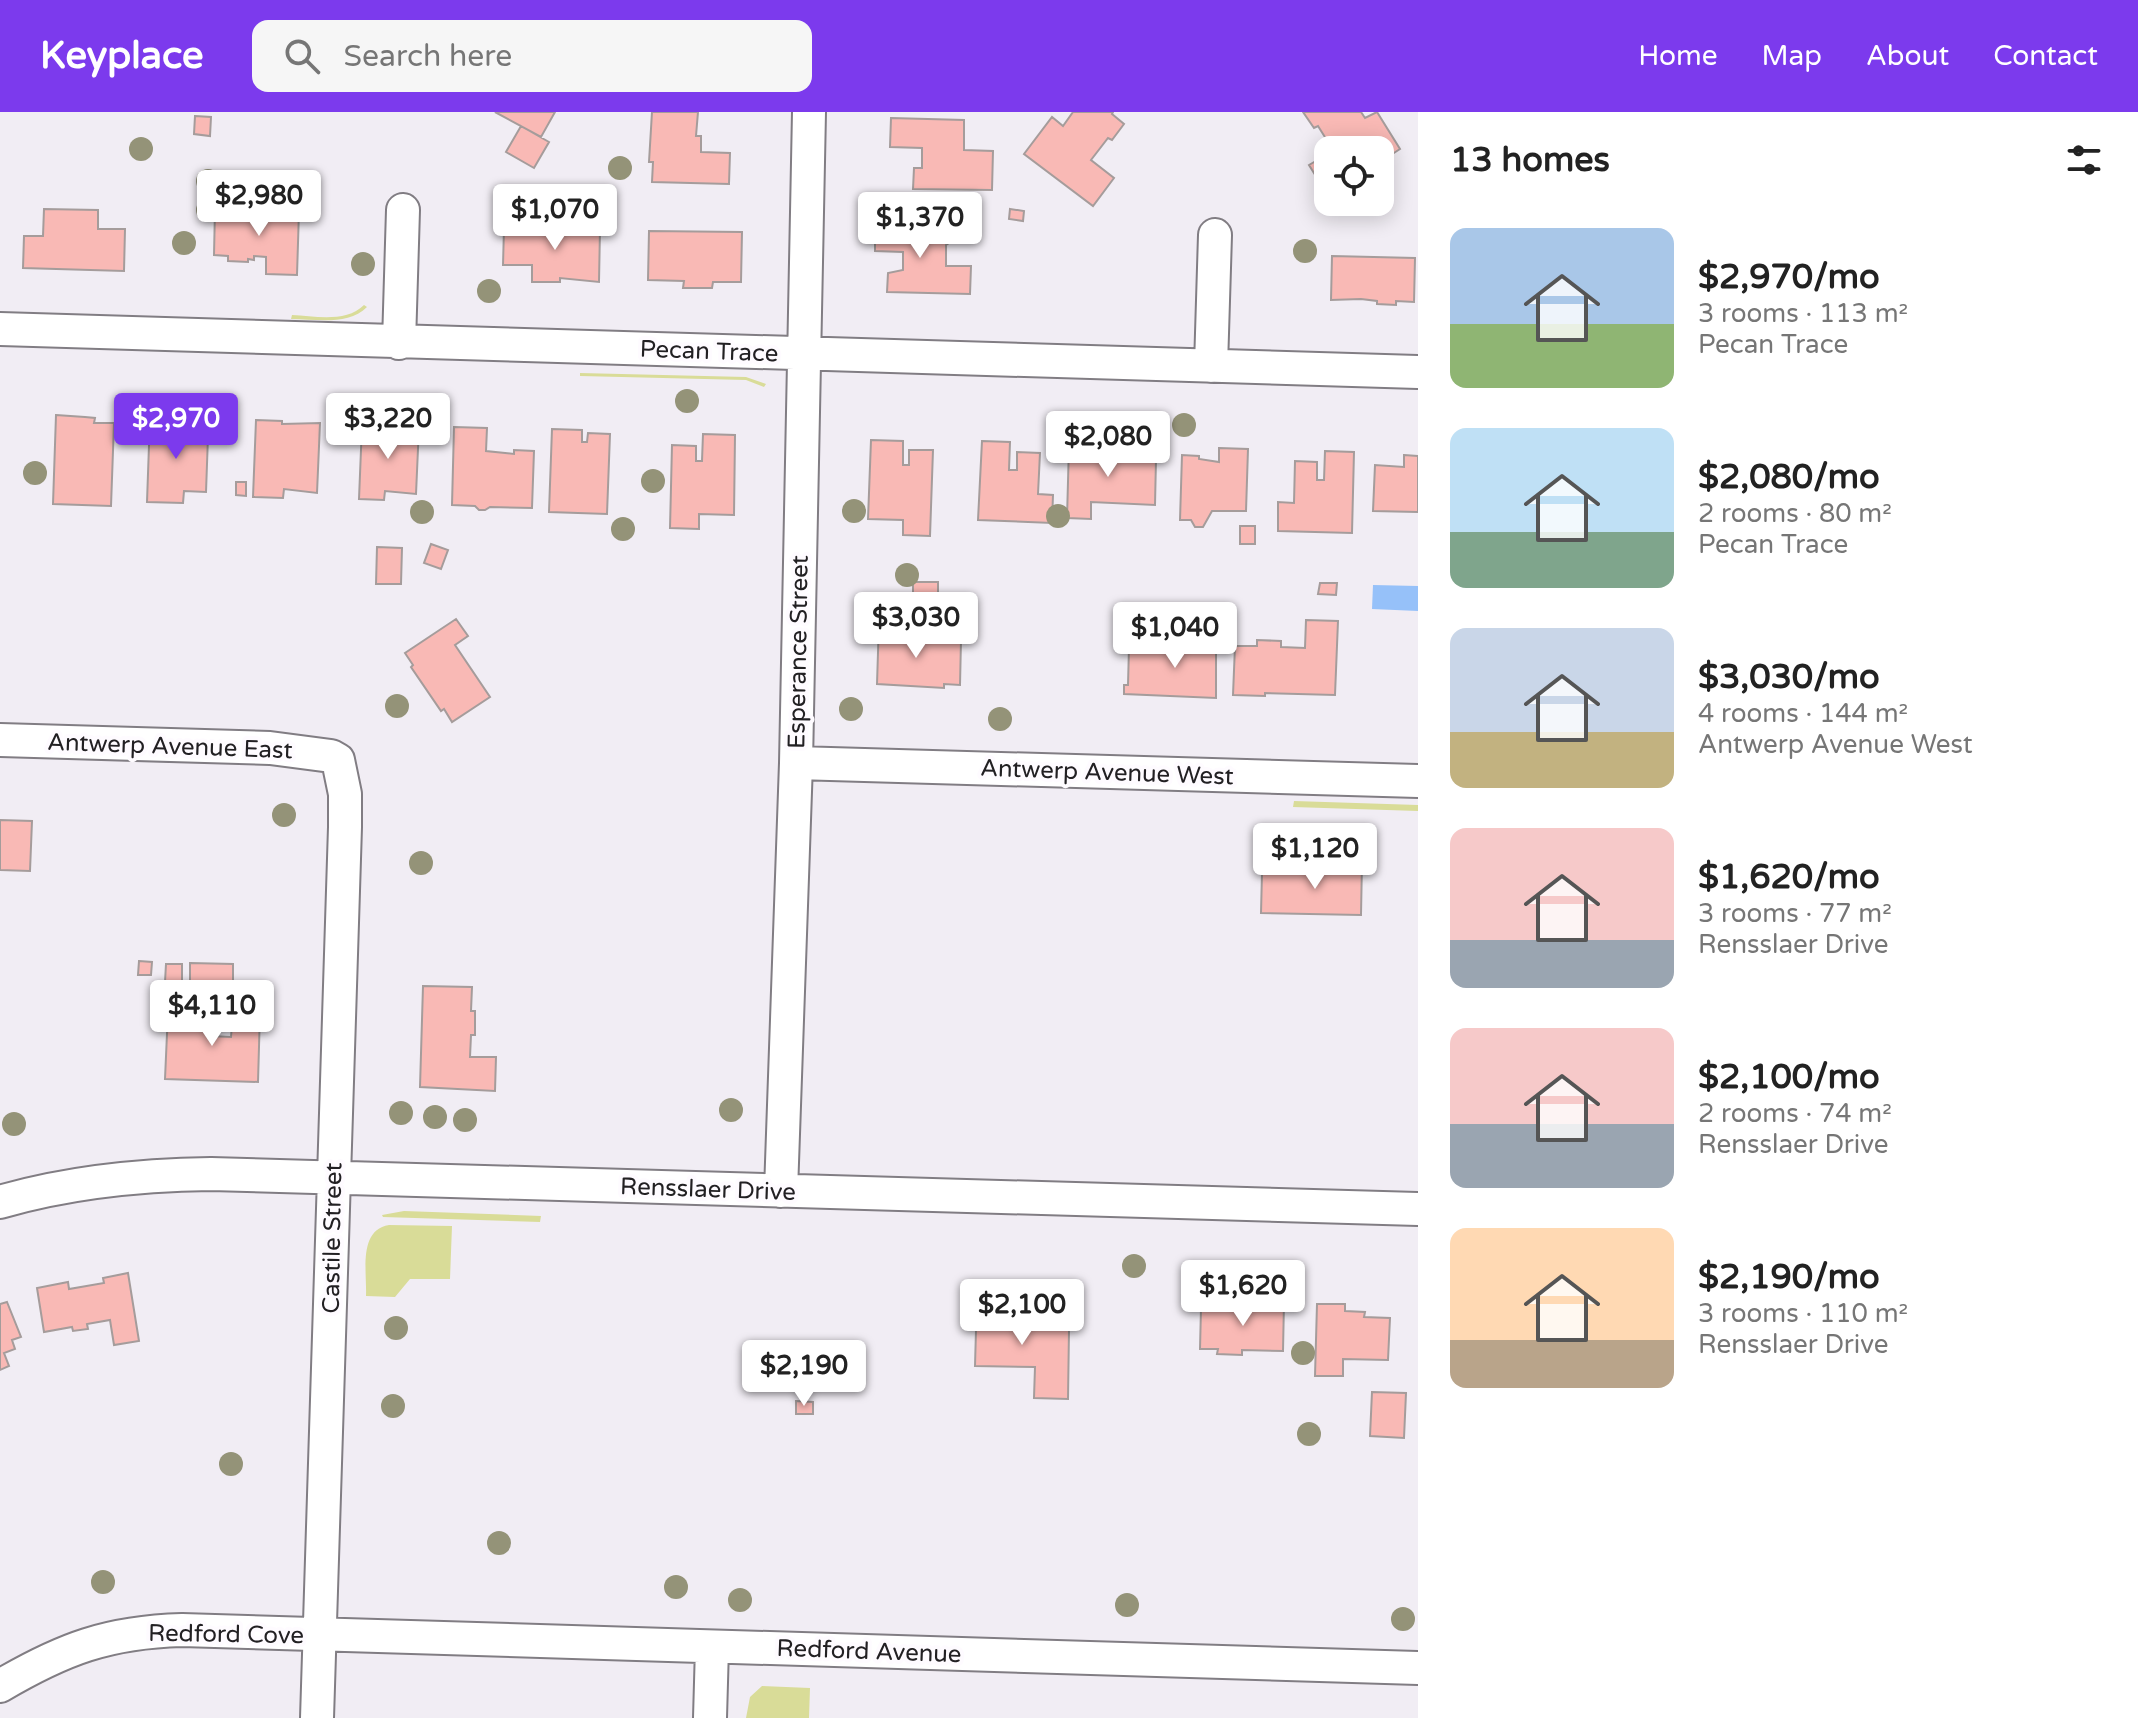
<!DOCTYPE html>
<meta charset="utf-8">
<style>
:root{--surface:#fff;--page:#f6f6f6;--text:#222;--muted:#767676;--accent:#7c3aed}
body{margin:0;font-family:"Varela Round",sans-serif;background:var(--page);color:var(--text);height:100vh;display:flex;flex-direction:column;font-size:30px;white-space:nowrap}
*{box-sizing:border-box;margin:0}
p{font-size:26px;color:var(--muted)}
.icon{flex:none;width:44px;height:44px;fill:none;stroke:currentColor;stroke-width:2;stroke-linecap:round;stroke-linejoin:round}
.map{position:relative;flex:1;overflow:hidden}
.sheet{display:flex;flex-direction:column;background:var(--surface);width:720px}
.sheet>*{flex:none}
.controls{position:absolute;left:1314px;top:24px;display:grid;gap:16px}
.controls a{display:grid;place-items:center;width:80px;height:80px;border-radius:16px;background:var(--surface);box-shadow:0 4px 20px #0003;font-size:40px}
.price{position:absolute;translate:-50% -68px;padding:0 18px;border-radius:8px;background:#fff;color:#222;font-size:26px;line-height:52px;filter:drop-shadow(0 2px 4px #0008)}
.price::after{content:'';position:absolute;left:50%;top:48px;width:24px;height:18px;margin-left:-12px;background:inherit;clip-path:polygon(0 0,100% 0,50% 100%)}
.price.selected{background:var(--accent);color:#fff}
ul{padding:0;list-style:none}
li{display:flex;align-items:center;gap:24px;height:200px;padding:0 32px}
li span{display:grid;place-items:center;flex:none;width:224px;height:160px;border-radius:16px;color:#555}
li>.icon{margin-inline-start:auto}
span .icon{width:96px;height:96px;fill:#fffc;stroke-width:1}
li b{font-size:34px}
h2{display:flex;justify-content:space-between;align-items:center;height:96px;padding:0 32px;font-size:34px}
header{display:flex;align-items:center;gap:48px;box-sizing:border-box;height:112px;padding:0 40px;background:var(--accent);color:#fff}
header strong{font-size:38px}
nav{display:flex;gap:44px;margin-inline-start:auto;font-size:28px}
.search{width:560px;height:72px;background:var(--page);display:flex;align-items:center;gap:20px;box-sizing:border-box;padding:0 28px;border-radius:16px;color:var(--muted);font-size:30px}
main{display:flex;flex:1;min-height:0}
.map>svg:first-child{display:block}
.green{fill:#d9dc98}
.water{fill:#96c1f9}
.building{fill:#f9b9b5;stroke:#a59c9b;stroke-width:2}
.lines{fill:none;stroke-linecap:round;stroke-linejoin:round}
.minor-casing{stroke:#817d83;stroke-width:36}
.minor{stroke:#fff;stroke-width:32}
.tree{fill:#949378}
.labels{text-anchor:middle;stroke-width:8;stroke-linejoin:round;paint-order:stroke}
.street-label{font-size:24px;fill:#222023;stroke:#fefbff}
</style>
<header>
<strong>Keyplace</strong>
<div class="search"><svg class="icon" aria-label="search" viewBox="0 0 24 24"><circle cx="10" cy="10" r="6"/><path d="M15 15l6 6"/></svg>Search here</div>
<nav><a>Home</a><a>Map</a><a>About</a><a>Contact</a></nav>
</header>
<main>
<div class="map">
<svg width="1418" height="1606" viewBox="0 0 1418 1606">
<rect width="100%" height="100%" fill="#f1edf4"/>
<path class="green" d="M364,193L367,195C348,214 316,207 291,207L292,203C315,204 346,211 364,193Z
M580,261L746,265L766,272L764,275L746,268L580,264Z
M1294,689L1418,693V699L1293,695Z
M404,1099L541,1104L540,1110L383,1105L382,1103Z
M389,1113L452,1114L450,1167H410L395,1185L366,1184C367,1160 358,1118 389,1113Z
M762,1574L810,1576L809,1606H746L750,1585Z"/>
<path class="water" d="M1373,473L1418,474V499L1372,497Z"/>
<path class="building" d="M495,0H555L541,25Z
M652,0H698L696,24H701V40L730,41L729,72L652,70L653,50H649Z
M1073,0H1113L1112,2L1124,12L1112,28L1108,26L1091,48L1114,66L1093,94L1024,42L1052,5L1063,14Z
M1303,0H1361L1365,6L1377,0L1400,37L1380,50V38H1333L1318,14L1314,16Z
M195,4L211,5L210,24L194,22Z
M891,6L964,8V38L993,39L992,78L913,77L914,56H922V36L890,35Z
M521,14L549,30L534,56L506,40Z
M1328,42V81L1327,82L1309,53Z
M44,97L98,98V117H125L124,159L23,156L24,124H43Z
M215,97L299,99L297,163L266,162V145L254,144V148L248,147V150L228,149V144L214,143Z
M1010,97L1024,99L1023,109L1009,107Z
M551,108H563L566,117H600L599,170L560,166V170H532V153H503L504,116H546Z
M875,108L921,109V122H946L949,125V131L946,133V154H971L970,182L887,180L888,161L903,158V140L875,139Z
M649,119L742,120L741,170H713L712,176H683L684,169L648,168Z
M1332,144L1415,146L1414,190L1396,189V193L1377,192V189L1361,187L1331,188Z
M56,303L85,305L95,306L94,311H114L111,394L53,392Z
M150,305L181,306L180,317L206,318L208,324L206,380L184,379L183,391L147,390Z
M256,308L282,309V312L320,311L317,381L284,377L283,386L253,385Z
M362,313L389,316V313L419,314L416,382L385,379L384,388L359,387Z
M454,315L487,316L486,339L514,342V338L534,339L532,396L490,395L485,398H479L475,394L452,393Z
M552,317L582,318V330H587L588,321L610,322L607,402L549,400Z
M703,322L735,323L734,403L699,402V417L670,416L672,333L696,334V349H702Z
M871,328L903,329V353H909V338H933L930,424L903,423V408L868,407Z
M982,329L1010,330L1009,358H1017V340L1040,341L1038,382L1053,383L1052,411L978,408Z
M1069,333L1128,335L1127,346L1156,347L1155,393L1091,390V407L1067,406Z
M1219,336L1248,337L1246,399H1212L1203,415H1195L1191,408H1180L1182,343L1199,344V347L1219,350Z
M1325,339L1354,340L1352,421L1278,419V390L1294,391L1295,349L1317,350V368H1324Z
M1404,343L1418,344V400L1373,399L1375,353L1404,355Z
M236,370H246V384L236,383Z
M1240,414H1255V432H1240Z
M431,432L448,438L441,457L424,451Z
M377,435L402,436L401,472H376Z
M913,470H938V498H913Z
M1320,471H1337L1336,483L1318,482Z
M456,507L468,524L455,533L490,585L452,610L444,597L441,599L411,555L413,553L405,541Z
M1306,508L1338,509L1335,583L1265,581V584L1233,583L1235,534H1257V528L1281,529V535L1305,536Z
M879,509L901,510L900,526L961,528L960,573L944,572V576L877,572Z
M1188,522L1216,523V586L1124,582V573H1128L1129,535L1188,537Z
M0,708L32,709L30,759L0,758Z
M1329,749L1362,750L1361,803L1261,801L1262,761L1293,762V756L1328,760Z
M139,849L152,850L151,863H138Z
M190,851L233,852V869H190Z
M166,852H182V870H165Z
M423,874L472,875L471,899H475V923H471L470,945H496L495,979L420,975Z
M168,899L210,900V924L231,925L233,899L260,900L258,970L165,967Z
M128,1161L139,1229L114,1233L110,1208L87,1212L88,1217L73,1219L72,1215L44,1220L37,1176L68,1170L69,1177L104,1171L103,1166Z
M977,1182L1009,1183L1008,1217L1069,1218L1068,1287L1034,1286L1035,1255L975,1254Z
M1236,1188L1284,1190L1283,1239L1242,1238V1243L1217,1242L1218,1237H1200L1201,1196L1236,1197Z
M7,1190L21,1225L12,1228L15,1237L4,1241L9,1254L0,1258V1192Z
M1317,1192H1345V1199L1365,1200L1364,1205L1390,1206L1388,1248L1343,1247V1264H1315Z
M1372,1280L1406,1281L1404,1326L1370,1324Z
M796,1289L813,1290V1302H796Z"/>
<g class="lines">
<defs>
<path id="minor" d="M0,217L1418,260
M399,231L403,98
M1211,254L1215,123
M0,628L270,636L331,644L338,648L345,682V715L317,1606
M796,651L1418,669
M781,1079L796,651L809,0
M0,1090C68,1070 140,1063 211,1062L1418,1097
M0,1574C63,1537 108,1520 182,1518L1418,1556
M710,1606L712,1535"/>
</defs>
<use href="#minor" class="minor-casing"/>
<use href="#minor" class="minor"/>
</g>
<g class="tree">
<circle cx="141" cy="37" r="12"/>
<circle cx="620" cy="56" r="12"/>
<circle cx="208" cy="69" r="12"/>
<circle cx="294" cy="75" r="12"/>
<circle cx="208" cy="98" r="12"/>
<circle cx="184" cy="131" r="12"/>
<circle cx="1305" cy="139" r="12"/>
<circle cx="363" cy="152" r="12"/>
<circle cx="489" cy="179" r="12"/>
<circle cx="687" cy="289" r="12"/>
<circle cx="1184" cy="313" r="12"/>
<circle cx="35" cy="361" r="12"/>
<circle cx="653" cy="369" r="12"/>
<circle cx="854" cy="399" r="12"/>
<circle cx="422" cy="400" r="12"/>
<circle cx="1058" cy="404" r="12"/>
<circle cx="623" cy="417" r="12"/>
<circle cx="907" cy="463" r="12"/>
<circle cx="397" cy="594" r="12"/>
<circle cx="851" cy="597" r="12"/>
<circle cx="1000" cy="607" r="12"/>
<circle cx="284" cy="703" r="12"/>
<circle cx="421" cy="751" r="12"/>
<circle cx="731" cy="998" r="12"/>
<circle cx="401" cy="1001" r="12"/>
<circle cx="435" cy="1005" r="12"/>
<circle cx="465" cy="1008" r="12"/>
<circle cx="14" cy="1012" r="12"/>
<circle cx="1134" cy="1154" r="12"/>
<circle cx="396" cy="1216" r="12"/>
<circle cx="1303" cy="1241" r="12"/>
<circle cx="393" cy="1294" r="12"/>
<circle cx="1309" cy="1322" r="12"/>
<circle cx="231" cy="1352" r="12"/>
<circle cx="499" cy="1431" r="12"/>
<circle cx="103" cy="1470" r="12"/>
<circle cx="676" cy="1475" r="12"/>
<circle cx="740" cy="1488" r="12"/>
<circle cx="1127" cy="1493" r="12"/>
<circle cx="1403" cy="1507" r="12"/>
</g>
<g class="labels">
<g class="street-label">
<text transform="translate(709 239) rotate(2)" y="8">Pecan Trace</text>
<text transform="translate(798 540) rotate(-89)" y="8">Esperance Street</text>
<text transform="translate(170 634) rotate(2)" y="8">Antwerp Avenue East</text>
<text transform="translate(1107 660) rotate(2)" y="8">Antwerp Avenue West</text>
<text transform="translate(708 1077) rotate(2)" y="8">Rensslaer Drive</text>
<text transform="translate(332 1126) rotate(-89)" y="8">Castile Street</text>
<text transform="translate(226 1522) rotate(1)" y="8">Redford Cove</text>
<text transform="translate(869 1539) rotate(2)" y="8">Redford Avenue</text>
</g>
</g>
</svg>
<div class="controls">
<a><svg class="icon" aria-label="locate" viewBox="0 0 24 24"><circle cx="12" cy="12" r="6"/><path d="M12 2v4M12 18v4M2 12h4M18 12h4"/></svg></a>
</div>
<b class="price" style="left:259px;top:126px">$2,980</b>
<b class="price" style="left:555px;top:140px">$1,070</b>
<b class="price" style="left:920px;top:148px">$1,370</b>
<b class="price selected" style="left:176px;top:349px">$2,970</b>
<b class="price" style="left:388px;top:349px">$3,220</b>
<b class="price" style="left:1108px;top:367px">$2,080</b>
<b class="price" style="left:916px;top:548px">$3,030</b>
<b class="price" style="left:1175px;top:558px">$1,040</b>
<b class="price" style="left:1315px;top:779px">$1,120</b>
<b class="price" style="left:212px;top:936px">$4,110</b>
<b class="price" style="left:1243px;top:1216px">$1,620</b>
<b class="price" style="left:1022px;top:1235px">$2,100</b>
<b class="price" style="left:804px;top:1296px">$2,190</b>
</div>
<section class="sheet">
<h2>13 homes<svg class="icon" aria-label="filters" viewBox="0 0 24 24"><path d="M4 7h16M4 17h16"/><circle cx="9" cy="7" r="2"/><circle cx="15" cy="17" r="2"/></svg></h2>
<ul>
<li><span style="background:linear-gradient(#a9c7e8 60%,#8fb573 0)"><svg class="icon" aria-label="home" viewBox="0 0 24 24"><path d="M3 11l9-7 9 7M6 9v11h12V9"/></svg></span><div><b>$2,970/mo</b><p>3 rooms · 113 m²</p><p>Pecan Trace</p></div></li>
<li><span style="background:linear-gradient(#bfe0f5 65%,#7fa58c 0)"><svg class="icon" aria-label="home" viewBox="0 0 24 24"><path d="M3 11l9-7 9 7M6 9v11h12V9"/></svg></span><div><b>$2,080/mo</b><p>2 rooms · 80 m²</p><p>Pecan Trace</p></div></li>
<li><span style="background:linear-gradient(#c9d6e8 65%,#c2b280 0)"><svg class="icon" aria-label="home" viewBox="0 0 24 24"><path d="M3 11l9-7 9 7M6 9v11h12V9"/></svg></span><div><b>$3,030/mo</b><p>4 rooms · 144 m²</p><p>Antwerp Avenue West</p></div></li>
<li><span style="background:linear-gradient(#f6c9c9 70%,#9aa5b1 0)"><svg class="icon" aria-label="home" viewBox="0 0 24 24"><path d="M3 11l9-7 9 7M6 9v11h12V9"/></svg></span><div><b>$1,620/mo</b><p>3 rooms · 77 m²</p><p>Rensslaer Drive</p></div></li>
<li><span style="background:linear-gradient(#f6c9c9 60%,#9aa5b1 0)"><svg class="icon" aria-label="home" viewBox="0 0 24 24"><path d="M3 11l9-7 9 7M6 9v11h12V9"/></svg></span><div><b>$2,100/mo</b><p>2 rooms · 74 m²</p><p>Rensslaer Drive</p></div></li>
<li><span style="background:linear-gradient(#ffd9b3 70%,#b9a48a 0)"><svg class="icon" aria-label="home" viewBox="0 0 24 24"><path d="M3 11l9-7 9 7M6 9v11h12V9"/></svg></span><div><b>$2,190/mo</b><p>3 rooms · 110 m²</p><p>Rensslaer Drive</p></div></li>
</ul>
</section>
</main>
